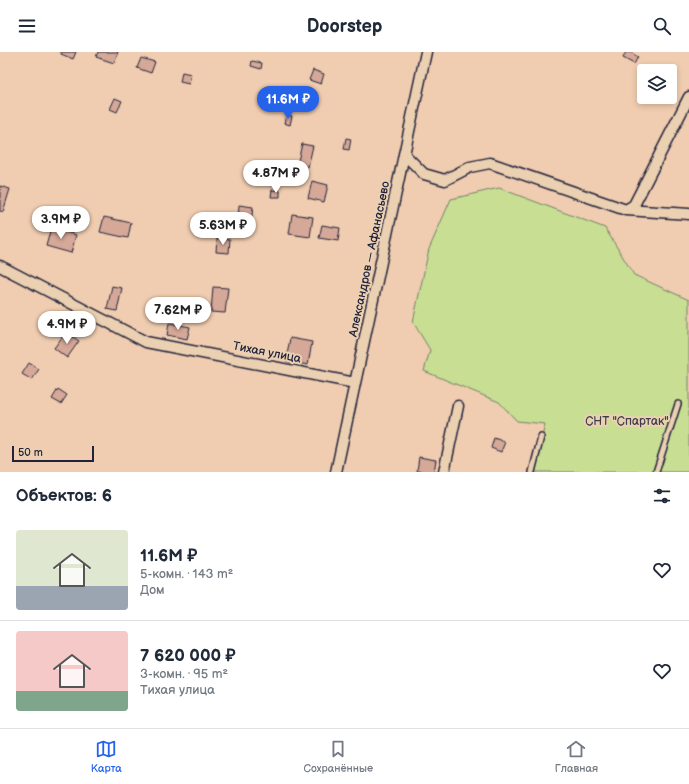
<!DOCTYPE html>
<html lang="ru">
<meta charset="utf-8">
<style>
:root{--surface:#fff;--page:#f6f6f7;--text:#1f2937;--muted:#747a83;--line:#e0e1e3;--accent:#2563eb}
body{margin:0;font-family:"Balsamiq Sans",sans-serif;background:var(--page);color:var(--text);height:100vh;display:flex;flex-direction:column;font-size:15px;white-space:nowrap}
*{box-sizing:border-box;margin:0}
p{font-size:13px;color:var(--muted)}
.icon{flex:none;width:22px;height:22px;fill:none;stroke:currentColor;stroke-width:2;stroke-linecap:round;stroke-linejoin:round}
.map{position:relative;height:420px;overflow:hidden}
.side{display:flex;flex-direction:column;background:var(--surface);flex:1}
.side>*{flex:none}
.fabs{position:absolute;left:637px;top:12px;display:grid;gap:8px}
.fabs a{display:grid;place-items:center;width:40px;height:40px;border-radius:4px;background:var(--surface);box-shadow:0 2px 6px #0003;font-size:20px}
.scale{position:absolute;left:12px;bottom:10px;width:82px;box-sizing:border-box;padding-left:4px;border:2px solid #22223b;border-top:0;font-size:11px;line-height:14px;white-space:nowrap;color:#22223b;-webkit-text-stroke:3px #ebd0b2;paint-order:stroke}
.price{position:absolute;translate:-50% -34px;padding:0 9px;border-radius:14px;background:#fff;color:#222;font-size:13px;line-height:26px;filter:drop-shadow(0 1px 2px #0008)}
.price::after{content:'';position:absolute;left:50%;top:24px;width:12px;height:9px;margin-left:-6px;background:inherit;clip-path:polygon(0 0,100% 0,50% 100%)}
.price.active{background:var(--accent);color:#fff}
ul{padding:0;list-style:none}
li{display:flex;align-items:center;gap:12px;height:100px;padding:0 16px}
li+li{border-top:1px solid var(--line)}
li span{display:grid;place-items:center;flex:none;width:112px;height:80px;border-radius:4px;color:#555}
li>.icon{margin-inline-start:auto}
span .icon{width:48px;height:48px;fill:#fffc;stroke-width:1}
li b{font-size:17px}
h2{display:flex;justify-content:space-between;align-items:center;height:48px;padding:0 16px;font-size:17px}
header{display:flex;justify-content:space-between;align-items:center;height:52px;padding:0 16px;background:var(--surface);font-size:18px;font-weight:700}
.tab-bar{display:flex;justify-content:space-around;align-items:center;height:56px;border-top:1px solid var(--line);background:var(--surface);font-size:11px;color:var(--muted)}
.tab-bar a{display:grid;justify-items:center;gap:2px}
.tab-bar .active{color:var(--accent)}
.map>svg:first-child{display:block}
.green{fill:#c7de93;stroke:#748067}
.building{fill:#d5a898;stroke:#22223b}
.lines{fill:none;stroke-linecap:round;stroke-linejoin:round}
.lane-casing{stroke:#22223b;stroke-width:8}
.street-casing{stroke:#22223b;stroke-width:13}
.lane{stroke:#ebd0b2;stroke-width:5}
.street{stroke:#ebd0b2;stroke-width:10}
.labels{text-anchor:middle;stroke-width:4;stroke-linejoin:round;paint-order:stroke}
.street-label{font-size:12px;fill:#22223b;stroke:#ebd0b2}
.park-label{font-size:12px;fill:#3b3e48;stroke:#ebd0b2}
</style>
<header><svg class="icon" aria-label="menu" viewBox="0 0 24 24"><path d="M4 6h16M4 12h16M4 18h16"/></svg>Doorstep<svg class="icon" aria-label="search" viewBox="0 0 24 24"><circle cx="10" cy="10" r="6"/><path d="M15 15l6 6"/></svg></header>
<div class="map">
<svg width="689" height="420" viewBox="0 0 689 420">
<rect width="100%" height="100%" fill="#f0cdb0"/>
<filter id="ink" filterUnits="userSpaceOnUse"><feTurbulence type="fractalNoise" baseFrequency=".025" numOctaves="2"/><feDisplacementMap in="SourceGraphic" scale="8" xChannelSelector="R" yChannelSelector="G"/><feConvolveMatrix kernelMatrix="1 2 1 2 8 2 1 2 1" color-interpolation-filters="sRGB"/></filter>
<g filter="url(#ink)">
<path class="green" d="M499,136L605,176L634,223L689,248V420H534L545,372L517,369L499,350L424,319L430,298L413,270L429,197L451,147Z"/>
<path class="building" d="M61,0H76L73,7L61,2Z
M98,0H118L114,11L96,5Z
M626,0H630L638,5L634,12L623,6Z
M141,6L155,10L151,21L137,16Z
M252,9L262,11L261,17L251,14Z
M313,18L324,22L321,32L309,28Z
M182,20L191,22L189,32L180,30Z
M115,46L122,49L117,60L110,57Z
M286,63L292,64L290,73L284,71Z
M346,86L351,87L349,98L344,97Z
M302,92L313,94L308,115L297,113Z
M312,129L328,133L324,150L308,146Z
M0,134L10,137L3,160L0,159Z
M272,138L280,139V145H271Z
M239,153L253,155L251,171L238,169Z
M292,162L313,165L310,185L289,182Z
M104,165L131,171L128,186L100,180Z
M322,173L340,176L338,189L319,186Z
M51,176L76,183L71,201L46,194Z
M217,186L230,187L229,201L216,200Z
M112,234L122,236L117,259L107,257Z
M213,235L228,236L225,261L211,260Z
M169,271L190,275L187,287L167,283Z
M66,280L79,289L67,306L54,296Z
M290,286L312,290L308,313L286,309Z
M29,311L39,317L32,328L22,322Z
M58,337L67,343L61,352L52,347Z
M494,386L505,390L501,400L491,396Z
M419,405L436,408L434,420L417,419Z"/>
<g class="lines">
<defs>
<path id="lane" d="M532,420L541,385
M656,420L678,352"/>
<path id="street" d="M404,102L424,122L445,128L470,115L490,111L626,158L634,153L689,45
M626,158L689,162
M0,214L146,290L355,331
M336,420L426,0
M444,420L458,354"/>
</defs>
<use href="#lane" class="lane-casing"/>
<use href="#street" class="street-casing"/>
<use href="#lane" class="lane"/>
<use href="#street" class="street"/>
</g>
</g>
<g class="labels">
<g class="street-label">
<text transform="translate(369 207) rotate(-78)" y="4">Александров — Афанасьево</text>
<text transform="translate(267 300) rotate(11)" y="4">Тихая улица</text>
</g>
<g class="park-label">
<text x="627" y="373">СНТ "Спартак"</text>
</g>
</g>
</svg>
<div class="fabs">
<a><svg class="icon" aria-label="layers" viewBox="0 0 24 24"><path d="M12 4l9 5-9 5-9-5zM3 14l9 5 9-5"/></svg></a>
</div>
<div class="scale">50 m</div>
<b class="price active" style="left:288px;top:68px">11.6M ₽</b>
<b class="price" style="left:276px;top:142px">4.87M ₽</b>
<b class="price" style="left:61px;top:188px">3.9M ₽</b>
<b class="price" style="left:223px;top:194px">5.63M ₽</b>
<b class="price" style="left:178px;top:279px">7.62M ₽</b>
<b class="price" style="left:67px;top:293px">4.9M ₽</b>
</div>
<section class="side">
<h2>Объектов: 6<svg class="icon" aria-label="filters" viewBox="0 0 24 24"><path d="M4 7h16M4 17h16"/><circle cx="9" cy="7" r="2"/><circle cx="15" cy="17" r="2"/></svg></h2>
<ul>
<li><span style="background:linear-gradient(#dfe7d0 70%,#9aa5b1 0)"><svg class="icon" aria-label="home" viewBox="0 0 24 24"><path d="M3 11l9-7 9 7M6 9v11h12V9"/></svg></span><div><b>11.6M ₽</b><p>5-комн. · 143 m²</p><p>Дом</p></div><svg class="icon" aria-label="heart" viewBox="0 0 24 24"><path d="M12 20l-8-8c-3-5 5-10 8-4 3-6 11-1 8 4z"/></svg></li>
<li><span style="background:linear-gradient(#f6c9c9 75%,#7fa58c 0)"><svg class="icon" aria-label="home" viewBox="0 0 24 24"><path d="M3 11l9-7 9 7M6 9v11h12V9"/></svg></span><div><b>7 620 000 ₽</b><p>3-комн. · 95 m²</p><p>Тихая улица</p></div><svg class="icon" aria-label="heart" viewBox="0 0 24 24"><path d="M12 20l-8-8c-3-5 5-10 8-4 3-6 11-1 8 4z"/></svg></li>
</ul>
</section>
<nav class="tab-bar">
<a class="active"><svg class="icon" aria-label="map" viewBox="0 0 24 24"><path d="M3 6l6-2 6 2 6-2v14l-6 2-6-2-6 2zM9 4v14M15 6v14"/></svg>Карта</a>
<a><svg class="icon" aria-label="saved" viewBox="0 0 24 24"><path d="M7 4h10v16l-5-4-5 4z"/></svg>Сохранённые</a>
<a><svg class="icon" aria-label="home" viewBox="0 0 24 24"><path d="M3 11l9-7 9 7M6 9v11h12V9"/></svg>Главная</a>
</nav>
